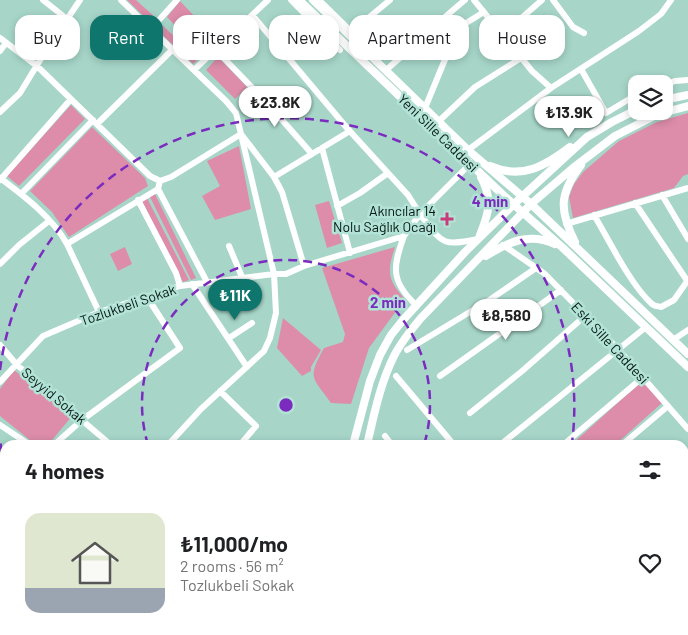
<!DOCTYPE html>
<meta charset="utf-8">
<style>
:root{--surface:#fff;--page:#f2f2f2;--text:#202124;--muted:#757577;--line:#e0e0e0;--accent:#0f766e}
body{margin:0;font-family:Barlow,sans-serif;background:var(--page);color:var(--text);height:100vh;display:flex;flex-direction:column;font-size:19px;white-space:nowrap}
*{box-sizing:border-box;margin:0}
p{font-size:16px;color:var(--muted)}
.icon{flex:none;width:28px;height:28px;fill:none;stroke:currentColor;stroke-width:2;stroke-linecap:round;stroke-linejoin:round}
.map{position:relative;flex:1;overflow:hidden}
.details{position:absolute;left:0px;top:440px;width:689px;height:195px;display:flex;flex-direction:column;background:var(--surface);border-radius:15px 15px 0 0;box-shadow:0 2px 8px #0003}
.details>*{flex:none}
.hud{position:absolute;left:15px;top:15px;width:659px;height:45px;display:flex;gap:10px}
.controls{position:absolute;left:628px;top:75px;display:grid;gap:10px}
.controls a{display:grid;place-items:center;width:45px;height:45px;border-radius:10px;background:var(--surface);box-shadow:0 2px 8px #0003;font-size:25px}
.price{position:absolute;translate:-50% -42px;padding:0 11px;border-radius:18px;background:#fff;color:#222;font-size:16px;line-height:32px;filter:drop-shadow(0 1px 2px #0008)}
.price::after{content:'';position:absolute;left:50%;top:30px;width:15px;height:11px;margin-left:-8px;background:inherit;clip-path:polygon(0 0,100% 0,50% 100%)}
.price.active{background:var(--accent);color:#fff}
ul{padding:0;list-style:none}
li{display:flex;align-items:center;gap:15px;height:125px;padding:0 25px}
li+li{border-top:1px solid var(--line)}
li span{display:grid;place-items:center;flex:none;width:140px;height:100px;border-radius:15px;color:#555}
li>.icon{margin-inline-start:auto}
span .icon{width:60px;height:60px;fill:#fffc;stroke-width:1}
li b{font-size:21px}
h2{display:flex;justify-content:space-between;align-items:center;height:60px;padding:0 25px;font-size:21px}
.pill{padding:0 18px;border-radius:15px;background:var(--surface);box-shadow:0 2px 8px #0003;font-size:18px;line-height:45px}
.pill.active{background:var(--accent);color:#fff}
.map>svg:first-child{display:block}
.green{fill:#dd8da9}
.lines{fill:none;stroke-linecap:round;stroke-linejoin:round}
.minor{stroke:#fff;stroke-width:6}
.major{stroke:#fff;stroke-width:8}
.ring{fill:none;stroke:#7b2cbf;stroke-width:2.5;stroke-dasharray:9 6}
.poi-dot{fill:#c63d7a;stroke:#b3e3d6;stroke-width:2}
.labels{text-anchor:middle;stroke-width:5;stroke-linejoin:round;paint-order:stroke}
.street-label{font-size:14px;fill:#041612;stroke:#b3e3d6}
.poi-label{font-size:14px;fill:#041612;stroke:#b3e3d6;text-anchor:end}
.centre{fill:#7b2cbf;stroke:#b3e3d6;stroke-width:2.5}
.ring-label{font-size:15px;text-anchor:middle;font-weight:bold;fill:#7b2cbf;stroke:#b3e3d6;stroke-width:5;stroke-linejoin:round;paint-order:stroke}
</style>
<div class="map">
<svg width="688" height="635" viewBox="0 0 688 635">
<rect width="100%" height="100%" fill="#a7d6c9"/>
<path class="green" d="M127,0H136L157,19L152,24Z
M180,1L199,21L184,35L167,17Z
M160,23L198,59L193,64L155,28Z
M218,57L247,87L235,99L206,70Z
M71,105L85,119L19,186L7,176Z
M688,113V174L683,176L674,188L573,218L569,197L574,184L583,172L619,141L657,122Z
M92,127L145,178L148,186L69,237L52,212L30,191Z
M239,146L251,209L215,220L202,196L220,186L207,161Z
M155,194L196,278L191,280L150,197Z
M147,198L189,280L183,282L142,201Z
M329,201L342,243L327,248L315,205Z
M125,247L132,264L118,271L110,254Z
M395,247C387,271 387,280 405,299L369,348L351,404L331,403C312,376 307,379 324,348L343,342L345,334L322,268Z
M283,318L321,350L311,367V371L302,376L277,348Z
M14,370L72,416L48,445H36L0,416V389Z
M642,381L662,403L615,445H571Z"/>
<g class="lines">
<path class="minor" d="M43,0L67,19
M121,0L226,101L236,113L274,274H286L304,266L404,236L420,214L408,195L347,128L253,16
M291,0L340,50
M319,0L375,55
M474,0L532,71L551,88
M553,0L573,27L584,33
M151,29L177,0
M349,34L390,0
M503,34L542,0
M0,38L37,66L150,176L160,181L171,177L241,134L274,177L312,154L268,104L216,50
M0,51L6,43
M581,69L606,113L636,95
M194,70L268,0
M386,70C413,47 438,22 465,0
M664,85L675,81L688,80
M425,108L458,28L484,12
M0,112L20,93L45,52L80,0
M439,121L475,87L521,58
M97,124L173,49
M322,148L350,253
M468,150L551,88L639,31L661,14L671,0
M312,154L350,131
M470,164L420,214C442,243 441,247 478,239
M274,177L282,192L304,266
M0,178C24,196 52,217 67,244
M0,180L71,99
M158,189L207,282
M21,194L93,120
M662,195L688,239
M138,200L176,273L180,286
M635,203L688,282
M337,206L360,193L388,173
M594,215C609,240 630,284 651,303C653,306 657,306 661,307L674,300L688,280
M566,224L688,188
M404,236C393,266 390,281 416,305
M503,245L545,274L618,349L688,429
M229,246L242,277
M0,264L19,245L49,221
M192,284L247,367
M99,312L67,244L158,189L160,181
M229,338L252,323
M673,340L688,330
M0,345L17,365L111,445
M407,350L488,301L536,268
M396,376L454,445
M440,376L561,290
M0,382L43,336L99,312L180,286L274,274L276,313L270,338L264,351L201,409L168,445
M220,391L256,426L240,445
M470,413L521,372L585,316
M0,425L30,445
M385,436L392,445
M54,445L82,420L180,348L147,297
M500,445L646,327
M563,445L642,378
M622,445L668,406
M684,461L688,458
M0,485L5,489
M0,499L5,495
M684,535L688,531
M0,554L5,549
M684,600L688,596
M0,610L5,611
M209,630L214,635
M360,630L364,635
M419,630L425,635
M477,630L480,635
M137,635L140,630
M347,635L354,630
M499,635L504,630
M563,635L569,630
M644,635L649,630"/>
<path class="major" d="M299,0L503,195L563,248L688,367
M313,0L468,150L531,204L688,354
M664,100L688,95
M490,166C522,180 545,166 570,147
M480,235C489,213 493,199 481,177
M575,242C559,210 559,194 581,165
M486,256C508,242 529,232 555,244
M353,445L370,381L380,355L391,335L403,320L465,252L513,205L587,137L612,122L636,110
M367,445C374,415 380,384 394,356C401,342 411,330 421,318L531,204L573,168L615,136L658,114L688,106
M305,635L306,630
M316,635L317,630"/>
</g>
<g class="ring">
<path d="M148 445A144 144 0 1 1 424 445"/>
<path d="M5 467A288 288 0 0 1 0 440M0 370A288 288 0 1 1 572 443"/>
</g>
<path class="poi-dot" d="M444.5 211.5h5v5h5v5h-5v5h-5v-5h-5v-5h5z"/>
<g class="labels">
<g class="street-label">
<text transform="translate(438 133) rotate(44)" y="5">Yeni Sille Caddesi</text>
<text transform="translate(128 305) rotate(-19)" y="5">Tozlukbeli Sokak</text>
<text transform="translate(610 343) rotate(47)" y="5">Eski Sille Caddesi</text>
<text transform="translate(54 396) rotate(40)" y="5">Seyyid Sokak</text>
</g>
<g class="poi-label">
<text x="436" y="216">Akıncılar 14<tspan x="436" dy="16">Nolu Sağlık Ocağı</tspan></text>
</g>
</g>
<circle cx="286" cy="405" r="8" class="centre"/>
<g class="ring-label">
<text x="490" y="207">4 min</text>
<text x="388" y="308">2 min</text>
</g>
</svg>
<div class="controls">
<a><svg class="icon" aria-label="layers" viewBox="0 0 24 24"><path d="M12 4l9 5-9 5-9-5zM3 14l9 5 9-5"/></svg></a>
</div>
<b class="price" style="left:275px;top:128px">₺23.8K</b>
<b class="price" style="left:569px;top:138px">₺13.9K</b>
<b class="price active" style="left:235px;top:321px">₺11K</b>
<b class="price" style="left:506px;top:341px">₺8,580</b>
<div class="hud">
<a class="pill">Buy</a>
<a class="pill active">Rent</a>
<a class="pill">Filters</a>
<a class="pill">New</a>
<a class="pill">Apartment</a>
<a class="pill">House</a>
</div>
<section class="details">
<h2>4 homes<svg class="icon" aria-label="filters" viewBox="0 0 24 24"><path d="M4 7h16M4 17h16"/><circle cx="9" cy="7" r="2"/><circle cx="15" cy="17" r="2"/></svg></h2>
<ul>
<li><span style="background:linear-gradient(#dfe7d0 75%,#9aa5b1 0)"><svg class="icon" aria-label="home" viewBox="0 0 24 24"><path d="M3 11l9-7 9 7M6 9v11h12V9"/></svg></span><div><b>₺11,000/mo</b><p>2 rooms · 56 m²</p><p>Tozlukbeli Sokak</p></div><svg class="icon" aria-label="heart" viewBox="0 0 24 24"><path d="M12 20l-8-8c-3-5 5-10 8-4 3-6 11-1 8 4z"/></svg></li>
</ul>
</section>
</div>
